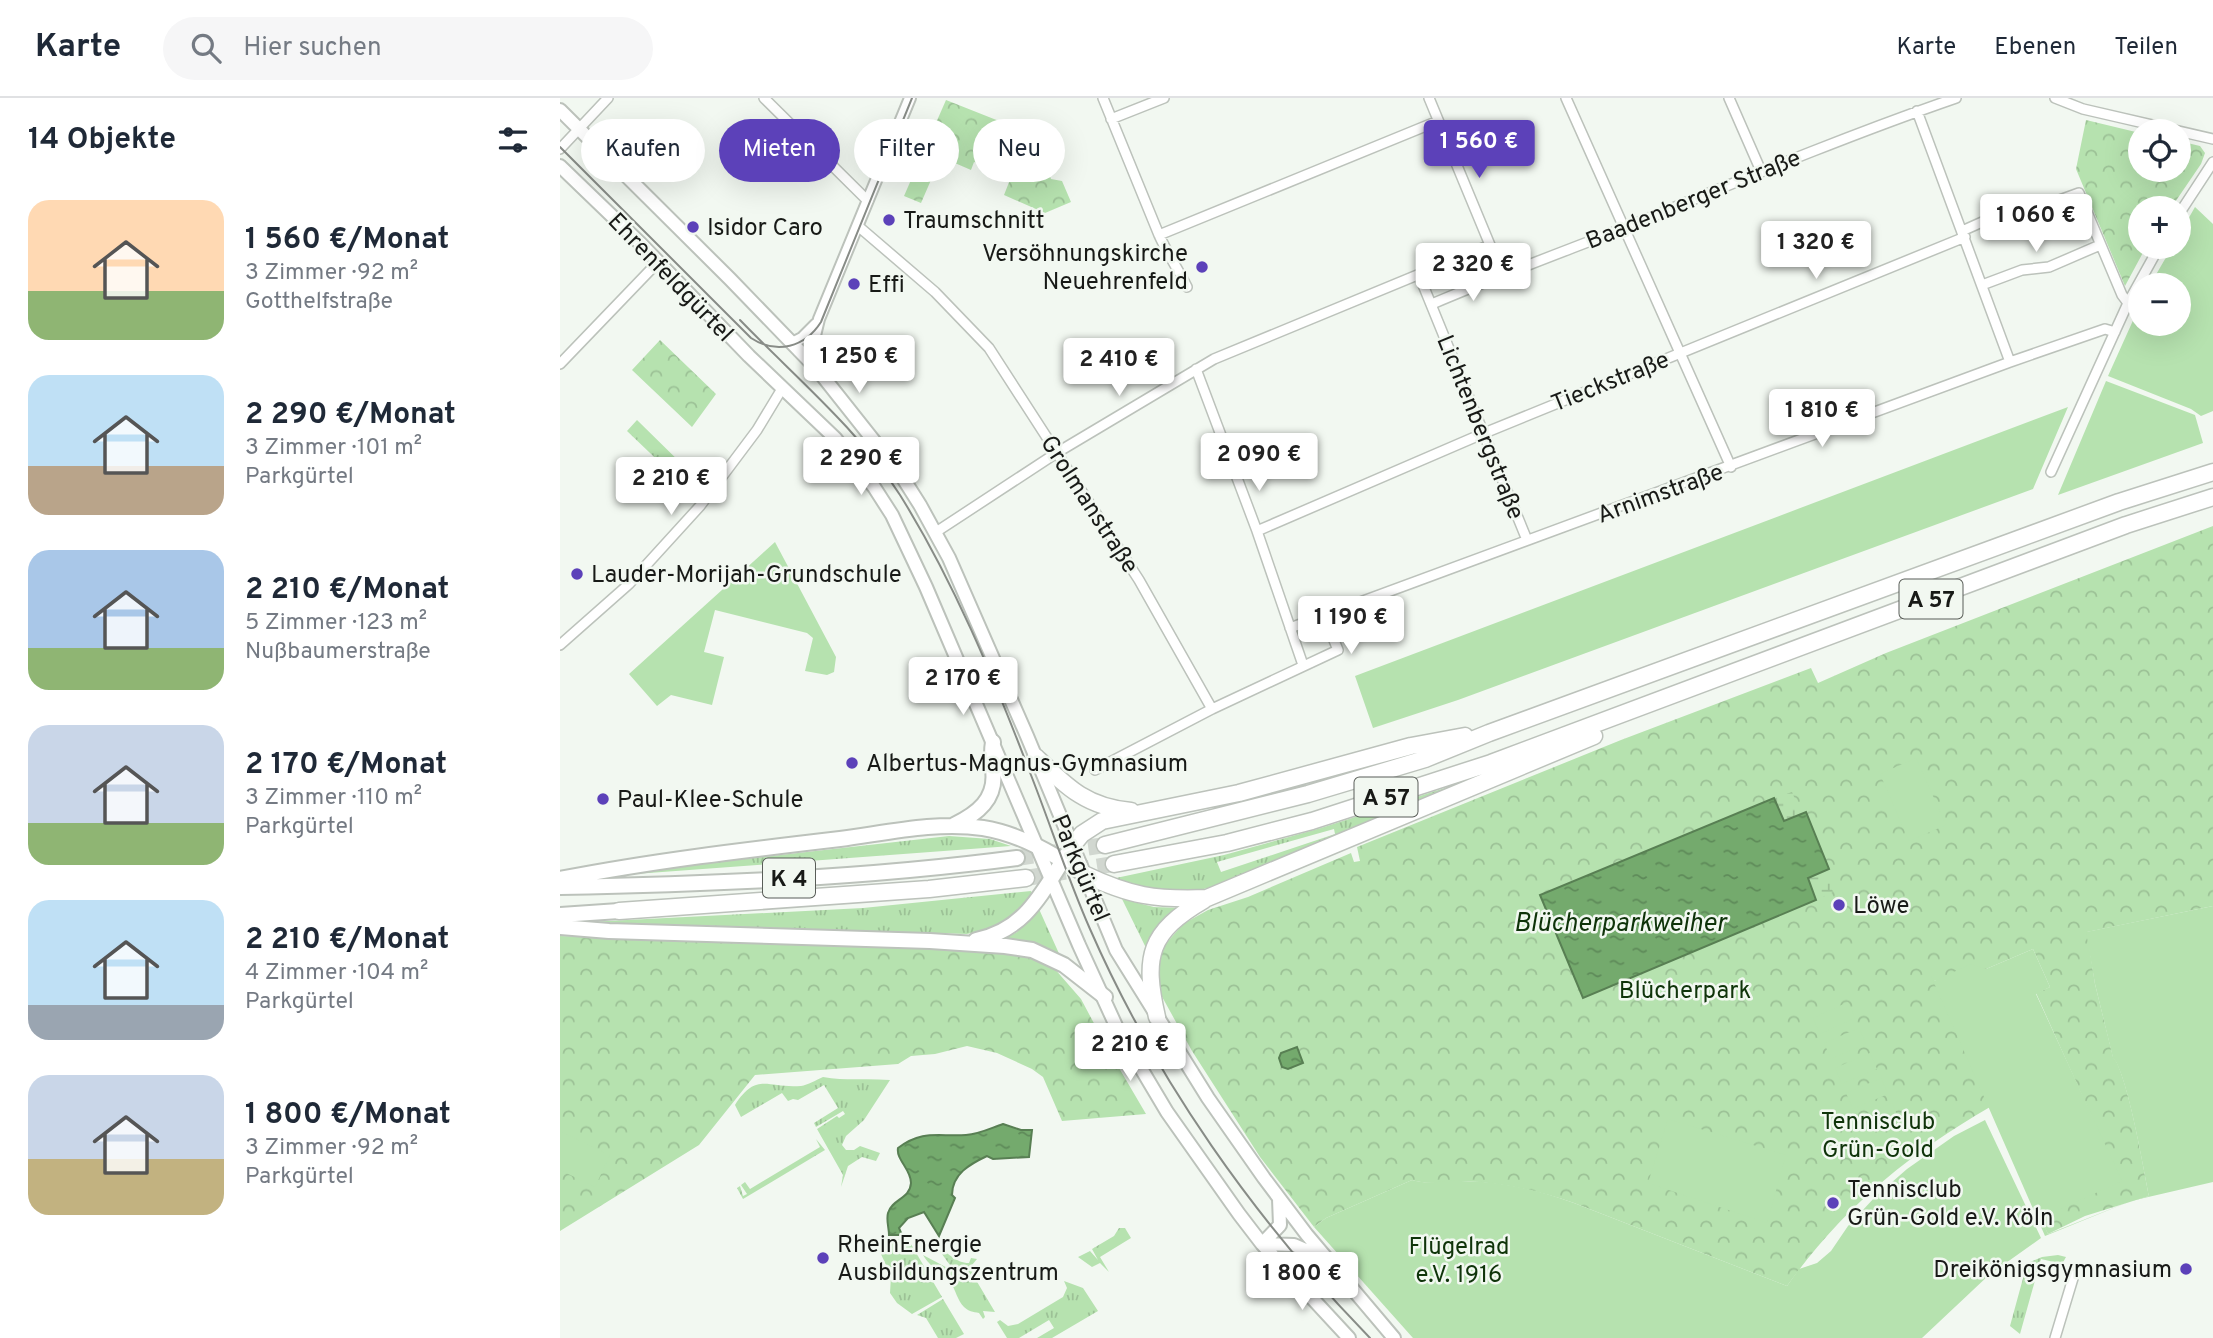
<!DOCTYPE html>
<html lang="de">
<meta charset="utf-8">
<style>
:root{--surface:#fff;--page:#f6f6f7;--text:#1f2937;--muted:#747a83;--line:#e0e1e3;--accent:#5c41b9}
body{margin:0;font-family:Overpass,sans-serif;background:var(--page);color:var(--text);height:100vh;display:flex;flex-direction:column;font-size:26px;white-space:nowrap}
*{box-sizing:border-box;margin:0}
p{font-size:23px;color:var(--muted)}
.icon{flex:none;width:38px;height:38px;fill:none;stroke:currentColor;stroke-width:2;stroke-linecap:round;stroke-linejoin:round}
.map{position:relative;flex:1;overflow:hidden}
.drawer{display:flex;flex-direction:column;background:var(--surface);width:560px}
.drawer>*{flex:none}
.top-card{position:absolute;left:21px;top:21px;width:665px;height:63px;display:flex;gap:14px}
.buttons{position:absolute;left:1568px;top:21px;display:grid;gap:14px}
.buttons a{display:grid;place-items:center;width:63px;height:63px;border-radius:50%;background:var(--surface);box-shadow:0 7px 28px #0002;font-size:35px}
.price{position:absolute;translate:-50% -60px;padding:0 16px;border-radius:7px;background:#fff;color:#222;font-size:23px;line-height:46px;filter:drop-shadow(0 2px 4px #0008)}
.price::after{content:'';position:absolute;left:50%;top:42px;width:21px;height:16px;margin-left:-10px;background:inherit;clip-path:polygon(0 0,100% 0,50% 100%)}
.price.selected{background:var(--accent);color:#fff}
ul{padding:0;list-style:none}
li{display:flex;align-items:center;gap:21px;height:175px;padding:0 28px}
li span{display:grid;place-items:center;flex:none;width:196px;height:140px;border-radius:21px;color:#555}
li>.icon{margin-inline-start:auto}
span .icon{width:84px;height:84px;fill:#fffc;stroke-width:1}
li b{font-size:30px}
h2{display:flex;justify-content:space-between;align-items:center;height:84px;padding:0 28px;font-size:30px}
.chip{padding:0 24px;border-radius:32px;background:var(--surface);box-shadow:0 7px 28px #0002;font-size:24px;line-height:63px}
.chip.selected{background:var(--accent);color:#fff}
header{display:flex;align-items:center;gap:42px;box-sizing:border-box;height:98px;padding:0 35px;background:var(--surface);border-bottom:2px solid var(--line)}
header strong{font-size:33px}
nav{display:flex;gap:38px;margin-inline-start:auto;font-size:24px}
.search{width:490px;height:63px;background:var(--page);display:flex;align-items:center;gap:18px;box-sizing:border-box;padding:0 24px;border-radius:38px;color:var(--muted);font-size:26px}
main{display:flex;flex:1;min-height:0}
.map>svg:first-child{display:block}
.grass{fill:url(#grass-tufts);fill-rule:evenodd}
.forest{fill:url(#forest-crowns)}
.wetland{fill:url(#wetland-marsh)}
.garden{fill:#b6e2af}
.water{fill:url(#water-ripples);stroke:#587f53;stroke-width:2}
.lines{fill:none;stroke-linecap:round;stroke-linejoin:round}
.motorway-tunnel{stroke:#d1d7d0;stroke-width:16;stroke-dasharray:16 8;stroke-linecap:butt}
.minor-casing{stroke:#bcc2bb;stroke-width:12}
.tertiary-casing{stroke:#bcc2bb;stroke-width:14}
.secondary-casing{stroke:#bcc2bb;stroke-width:16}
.trunk-casing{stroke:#bcc2bb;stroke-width:18}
.motorway-casing{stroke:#bcc2bb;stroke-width:19}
.minor{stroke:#fff;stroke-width:9}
.tertiary{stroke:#fff;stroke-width:10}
.secondary{stroke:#fff;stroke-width:12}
.trunk{stroke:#fff;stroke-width:14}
.motorway{stroke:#fff;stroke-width:16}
.tram{stroke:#888c87;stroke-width:2}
.poi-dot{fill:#5c41b9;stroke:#f2f8f1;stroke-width:2.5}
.labels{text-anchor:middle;stroke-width:5;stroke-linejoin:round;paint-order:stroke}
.shield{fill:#f2f8f1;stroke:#595d58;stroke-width:2}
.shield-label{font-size:23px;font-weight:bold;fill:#181a17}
.street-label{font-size:24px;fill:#181a17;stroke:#f2f8f1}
.poi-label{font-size:24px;fill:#181a17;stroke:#f2f8f1;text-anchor:start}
.park-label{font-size:24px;fill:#0f340a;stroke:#f2f8f1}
.water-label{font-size:26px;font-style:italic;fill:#0e3309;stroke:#f2f8f1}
</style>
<header>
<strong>Karte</strong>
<div class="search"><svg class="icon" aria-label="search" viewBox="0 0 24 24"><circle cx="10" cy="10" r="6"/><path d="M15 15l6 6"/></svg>Hier suchen</div>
<nav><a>Karte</a><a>Ebenen</a><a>Teilen</a></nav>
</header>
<main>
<section class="drawer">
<h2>14 Objekte<svg class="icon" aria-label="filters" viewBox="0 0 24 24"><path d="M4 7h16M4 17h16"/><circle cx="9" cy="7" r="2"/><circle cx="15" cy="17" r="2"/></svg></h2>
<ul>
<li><span style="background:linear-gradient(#ffd9b3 65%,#8fb573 0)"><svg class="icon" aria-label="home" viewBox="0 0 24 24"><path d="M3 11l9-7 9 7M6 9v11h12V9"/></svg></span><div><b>1 560 €/Monat</b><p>3 Zimmer · 92 m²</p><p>Gotthelfstraße</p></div></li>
<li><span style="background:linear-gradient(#bfe0f5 65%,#b9a48a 0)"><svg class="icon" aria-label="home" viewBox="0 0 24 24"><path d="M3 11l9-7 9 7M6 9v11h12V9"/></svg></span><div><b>2 290 €/Monat</b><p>3 Zimmer · 101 m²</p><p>Parkgürtel</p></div></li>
<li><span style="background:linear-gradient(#a9c7e8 70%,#8fb573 0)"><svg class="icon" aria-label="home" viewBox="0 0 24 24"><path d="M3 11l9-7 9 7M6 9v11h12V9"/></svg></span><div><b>2 210 €/Monat</b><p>5 Zimmer · 123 m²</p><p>Nußbaumerstraße</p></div></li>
<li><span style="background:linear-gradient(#c9d6e8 70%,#8fb573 0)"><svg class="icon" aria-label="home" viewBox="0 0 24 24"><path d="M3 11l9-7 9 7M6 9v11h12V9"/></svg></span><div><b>2 170 €/Monat</b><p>3 Zimmer · 110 m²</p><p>Parkgürtel</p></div></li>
<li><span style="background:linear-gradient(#bfe0f5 75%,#9aa5b1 0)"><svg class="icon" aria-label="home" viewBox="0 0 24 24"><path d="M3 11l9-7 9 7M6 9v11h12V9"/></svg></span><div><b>2 210 €/Monat</b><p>4 Zimmer · 104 m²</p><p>Parkgürtel</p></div></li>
<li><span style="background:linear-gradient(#c9d6e8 60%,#c2b280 0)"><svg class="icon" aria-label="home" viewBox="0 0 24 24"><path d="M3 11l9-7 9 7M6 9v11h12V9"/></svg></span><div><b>1 800 €/Monat</b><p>3 Zimmer · 92 m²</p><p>Parkgürtel</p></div></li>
</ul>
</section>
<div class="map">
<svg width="1653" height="1240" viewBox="0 0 1653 1240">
<defs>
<pattern id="grass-tufts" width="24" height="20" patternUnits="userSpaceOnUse" patternTransform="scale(1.75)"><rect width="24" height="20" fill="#b6e2af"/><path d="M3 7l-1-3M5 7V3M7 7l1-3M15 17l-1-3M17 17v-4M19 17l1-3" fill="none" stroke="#9cc196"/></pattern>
<pattern id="forest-crowns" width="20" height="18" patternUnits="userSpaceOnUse" patternTransform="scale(1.75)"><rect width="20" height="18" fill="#b6e2af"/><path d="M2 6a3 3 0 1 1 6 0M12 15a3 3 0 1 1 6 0" fill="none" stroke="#9cc196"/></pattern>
<pattern id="wetland-marsh" width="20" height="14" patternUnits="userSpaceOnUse" patternTransform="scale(1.75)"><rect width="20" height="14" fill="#b6e2af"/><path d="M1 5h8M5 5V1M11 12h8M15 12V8" fill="none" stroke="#9cc196"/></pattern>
<pattern id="water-ripples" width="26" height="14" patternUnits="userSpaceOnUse" patternTransform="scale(1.75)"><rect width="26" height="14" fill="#74aa6d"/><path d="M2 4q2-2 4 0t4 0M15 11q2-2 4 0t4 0" fill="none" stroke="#5e8a59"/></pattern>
</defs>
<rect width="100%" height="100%" fill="#f2f8f1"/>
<path class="grass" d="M77,322L131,375L127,380L140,392L135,398L67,333Z
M897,686L892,691L653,789C619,797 588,795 556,780L664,757L761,730ZM774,731L775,736L661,774L657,764Z
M389,738L430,741L451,748L75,776L112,769Z
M471,793L472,795C455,820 436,830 407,836L28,824L303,810Z
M562,801L594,809L622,810L588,854Z
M479,811L501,860L440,843L457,834Z
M263,979C285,983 307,980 330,982L304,1022L286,1038L282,1047L286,1052H294L300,1048L320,1055L316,1063L302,1059L288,1068L281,1089L283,1077L257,1031L277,1018L279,1020L285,1016L283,1013L256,1029L254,1025L278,1010L264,987L238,1002L233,1001L228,1003L222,995L181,1019L175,1007C197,973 208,991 241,988C248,987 256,982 263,979Z
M256,1041L265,1052L183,1101L177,1090L180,1088L183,1098L187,1096L181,1087L185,1084L190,1091L260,1049Z
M559,1130H565L571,1140L540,1159L549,1174L540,1165L532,1169L518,1159L530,1153L538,1162L532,1151L554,1138Z
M348,1141L382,1199L352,1216L337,1205L330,1195L331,1178L315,1143Z
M379,1152C391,1155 395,1165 409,1165L411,1160L417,1161L412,1167L413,1177L435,1214L423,1213L425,1219L423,1221L419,1215C413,1214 408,1213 404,1209C397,1202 396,1192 390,1184C381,1172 372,1172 363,1157L395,1174Z
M1498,1157L1506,1159L1502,1166L1481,1161L1460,1236L1450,1228L1465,1173H1467L1470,1164L1482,1159Z
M504,1183L523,1190L538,1213L492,1240H477L494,1230L489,1222L459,1240H447L437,1224L440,1222L448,1228L458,1226L503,1199L507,1190Z
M383,1201L404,1236L396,1240H378L366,1220L357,1217Z"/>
<path class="forest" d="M386,2L439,23L422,67L414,64L411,72L381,59L361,105L344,98Z
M1526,22L1580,35V72H1619V43L1640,48L1645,55L1641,66L1611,110H1580V149H1586L1565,188L1516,71Z
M468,36L493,45L490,55L493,63L486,66L491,81L502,83L511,104L485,115L444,97Z
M100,242L156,296L132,329L72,272Z
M1653,428V808L1527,834L1535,886L1553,959C1567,974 1584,1072 1589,1098L1525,1118L1488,1136L1480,1120L1543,1044L1476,895L1490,889L1473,851L1426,871L1374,883L1430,1009C1347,1057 1283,1110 1227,1188L1014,1105C979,1093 944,1085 907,1083C889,1082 869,1088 852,1082L766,1120L754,1129L700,1059L632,953L595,886L596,857L623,826L648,812L688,799L791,755L794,764L800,763L797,749L1061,642L1251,570L1258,585L1326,555Z
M0,838L369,849L467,857L494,870L521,901L545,946L586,1016L502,1023L483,979L472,971L437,955L407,948L375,956L351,958L338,966L195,977L139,1047L0,1133Z"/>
<path class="wetland" d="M1232,694L1237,706L1242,704L1246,714L1224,723L1214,700Z
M1269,771L1273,780L1269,783L1273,794L1256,802L1248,780Z"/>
<path class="garden" d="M1635,109L1653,126V313L1641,318L1631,311L1548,278L1580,207V226H1619V187H1590L1612,149H1619V137Z
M1546,283L1635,317L1643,345L1498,397Z
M1508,309L1473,391L898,602L813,630L795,578Z
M215,444L276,559L274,574L267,577L245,573L253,540L247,535L155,512L144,554L164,559L152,607L111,597L97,608L69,576Z
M1356,660L1386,727L1349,743L1320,676Z
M1653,808V1084L1571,1103L1485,1138L1371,878L1374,883L1411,866L1426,871L1473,851L1490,889L1476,896L1562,1083L1481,1120L1488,1136L1571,1103L1589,1098C1584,1073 1567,974 1553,960L1535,886L1526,834Z
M1288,904L1295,920L1260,936L1253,920Z
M1299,930L1306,946L1271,961L1264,945Z
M1310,955L1317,971L1282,986L1275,970Z
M1321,980L1328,996L1293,1011L1286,995Z
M1332,1005L1339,1021L1304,1036L1297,1020Z
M1108,1021L1226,1057L1207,1125L1088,1085Z
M1425,1022L1481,1140L1429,1177L1362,1240H853L754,1129L766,1120L852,1082C867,1087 885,1082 901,1083C940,1083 978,1092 1014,1105L1227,1188L1239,1171L1257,1165L1271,1153L1288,1128L1315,1099L1347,1071L1394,1038Z
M1343,1031L1350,1047L1315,1062L1308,1046Z
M0,1033L50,1057L35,1089L0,1072Z"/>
<path class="water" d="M1214,700L1224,723L1246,714L1269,771L1248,780L1256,802L1023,900L980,797Z
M737,949L743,965L728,971L722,969L719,960L721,955Z
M443,1026L461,1032H472L469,1059L433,1061L427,1058C410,1066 392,1076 392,1097L395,1100L379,1138L364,1114L348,1120L339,1130L342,1137H329C329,1130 326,1122 328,1115C332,1101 350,1101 351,1085C351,1071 336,1062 338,1050C363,1031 379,1039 406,1037C420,1036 431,1030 443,1026Z"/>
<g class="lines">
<path class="motorway-tunnel" d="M457,760L545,747
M466,780L554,766"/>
<defs>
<path id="minor" d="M204,0L308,103
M543,0L599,137C607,155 618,171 627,189
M869,0L942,176
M1006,0L1171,369
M1169,0L1201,73
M1495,0L1523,11L1653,41
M1357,13L1450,264
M551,21L604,0
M0,51L48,0
M1619,116L1653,64
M298,128L375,194L429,250L579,482L652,611
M1402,133L1440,116L1469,113L1519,95L1562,197L1568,205
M599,137L878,23
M859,177L967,442
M1422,187L1462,172L1489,169L1540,147
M872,206C935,179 1000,155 1064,130C1174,85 1283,39 1396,0
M0,266L98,164
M636,271L697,433L743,567
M1491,374L1568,205L1599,149
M697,433L922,336L1405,139
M376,434L498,354L654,261L930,147
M730,530L1450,264L1545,231L1555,234
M0,547L69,486L140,408L197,332L223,289
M535,672L652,611L778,552L764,518
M1495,1240L1514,1177"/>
<path id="tertiary" d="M232,245L242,240L256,226
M256,269L252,250L259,221L350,0"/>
<path id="secondary" d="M0,12L170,181L257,271L341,377L360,407L389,460L467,638L556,852L648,1000L704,1080L747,1137L834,1240
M0,68L80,145L189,258L275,340L314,389L332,417L366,489L519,847L557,930L607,1014L679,1116L702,1146L789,1240
M702,1146L734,1147L766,1161
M702,1146L720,1127L719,1101"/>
<path id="trunk" d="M394,727C417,716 437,701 433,672C432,661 431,655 433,644
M0,781C92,763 186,752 280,741C326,735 376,723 423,730C460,736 492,755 524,776
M0,789C152,786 306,780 457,760
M0,817L59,813
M0,829L49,833L370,843L445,848L472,852L504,867L545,899
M416,842C466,832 482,794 507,756"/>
<path id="motorway" d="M476,659C507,689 526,709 571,713
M513,747L522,736L542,723L679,695L851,648L905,638
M545,747L748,696L865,661L929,635L1559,404L1653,374
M554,766L667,745L752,723L931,665L1566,427L1653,399
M524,776C570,798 595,802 647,800L1034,638
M59,813L369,791L466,780
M597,919C583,858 589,834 644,802"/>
</defs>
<use href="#minor" class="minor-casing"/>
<use href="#tertiary" class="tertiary-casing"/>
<use href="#secondary" class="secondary-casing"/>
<use href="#trunk" class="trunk-casing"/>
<use href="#motorway" class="motorway-casing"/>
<use href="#minor" class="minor"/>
<use href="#tertiary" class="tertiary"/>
<use href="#secondary" class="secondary"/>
<use href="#trunk" class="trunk"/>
<use href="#motorway" class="motorway"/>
<path class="tram" d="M0,49L191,240C217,257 245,249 261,224L352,0
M180,222C235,279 297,330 340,397C393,482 433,578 469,672C490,725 507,779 530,831C596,982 695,1122 810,1240"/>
</g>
<g class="poi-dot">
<circle cx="329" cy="122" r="7"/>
<circle cx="133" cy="129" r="7"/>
<circle cx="642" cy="169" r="7"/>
<circle cx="294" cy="186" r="7"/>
<circle cx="17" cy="476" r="7"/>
<circle cx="292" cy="665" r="7"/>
<circle cx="43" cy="701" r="7"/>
<circle cx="1279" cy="807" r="7"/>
<circle cx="1273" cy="1105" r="7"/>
<circle cx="263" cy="1160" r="7"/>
<circle cx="1626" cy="1171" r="7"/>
</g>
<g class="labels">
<g class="shield">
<rect x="1339.5" y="481.5" width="63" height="39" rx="5"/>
<rect x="794.5" y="679.5" width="63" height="39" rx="5"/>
<rect x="203" y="760.5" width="52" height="39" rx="5"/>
</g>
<g class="shield-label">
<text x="1371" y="509">A 57</text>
<text x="826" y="707">A 57</text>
<text x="229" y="788">K 4</text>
</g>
<g class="street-label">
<text transform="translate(1133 101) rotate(-22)" y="8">Baadenberger Straße</text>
<text transform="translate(111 179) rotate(46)" y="8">Ehrenfeldgürtel</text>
<text transform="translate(1050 283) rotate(-22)" y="8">Tieckstraße</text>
<text transform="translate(921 329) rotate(68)" y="8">Lichtenbergstraße</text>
<text transform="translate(1100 395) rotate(-20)" y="8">Arnimstraße</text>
<text transform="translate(530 406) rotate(57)" y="8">Grolmanstraße</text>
<text transform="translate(521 770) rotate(67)" y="8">Parkgürtel</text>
</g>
<g class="poi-label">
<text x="343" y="130">Traumschnitt</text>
<text x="147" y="137">Isidor Caro</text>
<text x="628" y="163" text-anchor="end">Versöhnungskirche<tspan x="628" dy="28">Neuehrenfeld</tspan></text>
<text x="308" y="194">Effi</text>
<text x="31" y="484">Lauder-Morijah-Grundschule</text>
<text x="306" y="673">Albertus-Magnus-Gymnasium</text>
<text x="57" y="709">Paul-Klee-Schule</text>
<text x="1293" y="815">Löwe</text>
<text x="1287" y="1099">Tennisclub<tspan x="1287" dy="28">Grün-Gold e.V. Köln</tspan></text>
<text x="277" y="1154">RheinEnergie<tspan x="277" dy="28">Ausbildungszentrum</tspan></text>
<text x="1612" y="1179" text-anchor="end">Dreikönigsgymnasium</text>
</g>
<g class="park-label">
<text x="1125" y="900">Blücherpark</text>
<text x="1318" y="1031">Tennisclub<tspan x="1318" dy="28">Grün-Gold</tspan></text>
<text x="899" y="1156">Flügelrad<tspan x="899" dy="28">e.V. 1916</tspan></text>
</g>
<g class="water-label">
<text x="1060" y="833">Blücherparkweiher</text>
</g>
</g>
</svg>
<div class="buttons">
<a><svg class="icon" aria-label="locate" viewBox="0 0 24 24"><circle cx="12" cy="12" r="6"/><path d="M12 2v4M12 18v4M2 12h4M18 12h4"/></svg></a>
<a>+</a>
<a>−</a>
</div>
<b class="price selected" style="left:919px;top:82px">1 560 €</b>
<b class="price" style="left:1476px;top:156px">1 060 €</b>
<b class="price" style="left:1256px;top:183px">1 320 €</b>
<b class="price" style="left:913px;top:205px">2 320 €</b>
<b class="price" style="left:299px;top:297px">1 250 €</b>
<b class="price" style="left:559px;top:300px">2 410 €</b>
<b class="price" style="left:1262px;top:351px">1 810 €</b>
<b class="price" style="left:699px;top:395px">2 090 €</b>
<b class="price" style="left:301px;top:399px">2 290 €</b>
<b class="price" style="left:111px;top:419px">2 210 €</b>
<b class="price" style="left:791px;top:558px">1 190 €</b>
<b class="price" style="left:403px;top:619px">2 170 €</b>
<b class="price" style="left:570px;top:985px">2 210 €</b>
<b class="price" style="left:742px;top:1214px">1 800 €</b>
<div class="top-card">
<a class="chip">Kaufen</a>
<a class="chip selected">Mieten</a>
<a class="chip">Filter</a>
<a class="chip">Neu</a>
</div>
</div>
</main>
